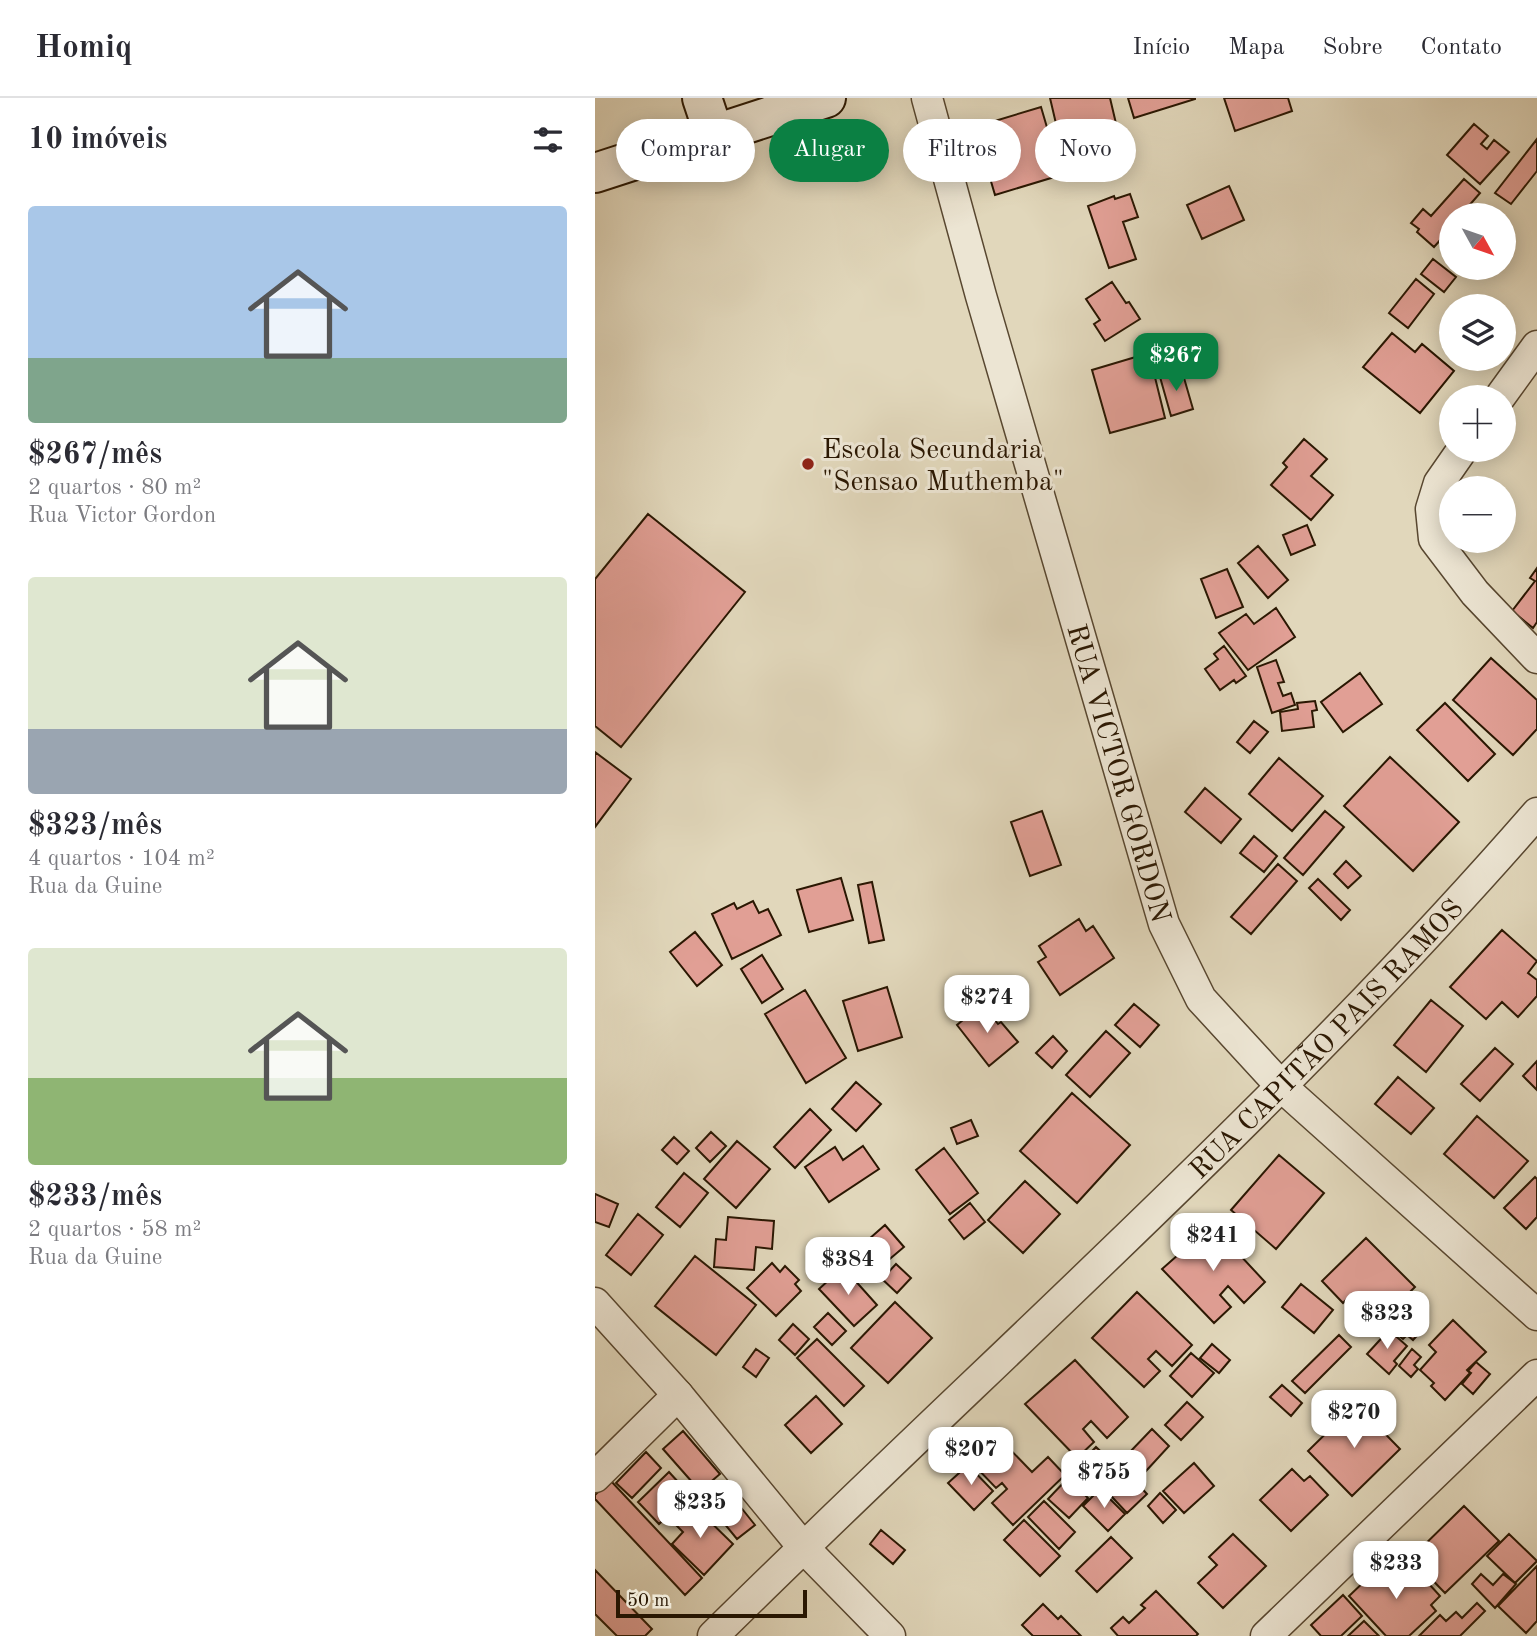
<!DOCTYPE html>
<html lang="pt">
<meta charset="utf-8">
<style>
:root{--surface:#fff;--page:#f2f2f3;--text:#2b2b33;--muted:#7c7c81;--line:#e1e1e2;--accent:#0b8043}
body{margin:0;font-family:"Old Standard TT",serif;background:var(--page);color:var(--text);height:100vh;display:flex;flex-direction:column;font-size:26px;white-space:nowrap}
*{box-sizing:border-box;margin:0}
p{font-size:23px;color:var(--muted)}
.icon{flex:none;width:38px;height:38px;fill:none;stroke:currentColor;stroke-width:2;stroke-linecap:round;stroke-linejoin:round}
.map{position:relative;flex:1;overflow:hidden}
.sheet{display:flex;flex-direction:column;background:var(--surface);width:595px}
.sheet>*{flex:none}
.banner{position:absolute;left:21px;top:21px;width:665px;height:63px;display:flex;gap:14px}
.needle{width:46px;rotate:130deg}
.fabs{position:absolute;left:844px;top:105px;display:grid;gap:14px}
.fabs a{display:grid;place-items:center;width:77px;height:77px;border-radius:50%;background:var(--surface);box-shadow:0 4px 18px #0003;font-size:35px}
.scale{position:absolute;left:21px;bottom:18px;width:191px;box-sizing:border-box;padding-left:7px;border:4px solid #2a1702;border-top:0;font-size:19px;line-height:24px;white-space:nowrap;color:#2a1702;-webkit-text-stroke:5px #ece5d3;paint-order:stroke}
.price{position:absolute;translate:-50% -60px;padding:0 16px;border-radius:14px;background:#fff;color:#222;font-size:23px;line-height:46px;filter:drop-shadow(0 2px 4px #0008)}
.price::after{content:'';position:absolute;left:50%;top:42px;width:21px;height:16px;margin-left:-10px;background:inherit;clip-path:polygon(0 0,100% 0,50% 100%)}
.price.current{background:var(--accent);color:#fff}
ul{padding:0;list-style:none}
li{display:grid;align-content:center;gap:14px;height:371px;padding:0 28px}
li span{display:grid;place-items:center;height:217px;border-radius:7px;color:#555}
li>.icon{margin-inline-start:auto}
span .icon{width:126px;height:126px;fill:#fffc;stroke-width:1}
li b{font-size:30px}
h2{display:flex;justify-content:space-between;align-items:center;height:84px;padding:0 28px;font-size:30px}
.pill{padding:0 24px;border-radius:32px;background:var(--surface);box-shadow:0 4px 18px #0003;font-size:24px;line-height:63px}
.pill.current{background:var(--accent);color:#fff}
header{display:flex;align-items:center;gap:42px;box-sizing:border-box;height:98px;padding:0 35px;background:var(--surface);border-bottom:2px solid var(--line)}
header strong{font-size:33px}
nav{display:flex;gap:38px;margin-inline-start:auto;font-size:24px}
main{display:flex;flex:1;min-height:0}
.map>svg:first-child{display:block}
.building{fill:#e19f95;stroke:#2a1702;stroke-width:2}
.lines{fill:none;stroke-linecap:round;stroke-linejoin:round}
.street-casing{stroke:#584730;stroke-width:33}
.secondary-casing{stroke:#2a1702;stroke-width:42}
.street{stroke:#ece5d3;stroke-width:30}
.secondary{stroke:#ece5d3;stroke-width:38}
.poi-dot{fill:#8f2418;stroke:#ece5d3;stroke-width:2.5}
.labels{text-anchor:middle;stroke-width:6;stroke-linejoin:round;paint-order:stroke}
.poi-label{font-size:28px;fill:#2a1702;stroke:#ece5d3;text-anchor:start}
.street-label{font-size:28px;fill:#2a1702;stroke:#ece5d3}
</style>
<header>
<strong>Homiq</strong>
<nav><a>Início</a><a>Mapa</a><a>Sobre</a><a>Contato</a></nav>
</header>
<main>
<section class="sheet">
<h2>10 imóveis<svg class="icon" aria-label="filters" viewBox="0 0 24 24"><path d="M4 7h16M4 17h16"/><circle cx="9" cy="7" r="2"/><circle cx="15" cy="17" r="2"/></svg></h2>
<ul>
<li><span style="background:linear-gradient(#a9c7e8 70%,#7fa58c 0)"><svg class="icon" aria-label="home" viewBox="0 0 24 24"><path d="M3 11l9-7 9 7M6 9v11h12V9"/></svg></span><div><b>$267/mês</b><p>2 quartos · 80 m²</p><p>Rua Victor Gordon</p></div></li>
<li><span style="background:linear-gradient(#dfe7d0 70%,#9aa5b1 0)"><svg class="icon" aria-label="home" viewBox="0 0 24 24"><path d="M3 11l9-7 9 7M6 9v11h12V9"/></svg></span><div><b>$323/mês</b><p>4 quartos · 104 m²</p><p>Rua da Guine</p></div></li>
<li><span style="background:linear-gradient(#dfe7d0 60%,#8fb573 0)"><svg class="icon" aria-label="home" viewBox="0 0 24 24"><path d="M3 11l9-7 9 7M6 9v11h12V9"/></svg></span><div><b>$233/mês</b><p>2 quartos · 58 m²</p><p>Rua da Guine</p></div></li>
</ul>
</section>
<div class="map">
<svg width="942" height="1538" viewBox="0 0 942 1538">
<rect width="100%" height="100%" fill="#e1d7bb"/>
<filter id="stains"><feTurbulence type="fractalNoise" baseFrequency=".00286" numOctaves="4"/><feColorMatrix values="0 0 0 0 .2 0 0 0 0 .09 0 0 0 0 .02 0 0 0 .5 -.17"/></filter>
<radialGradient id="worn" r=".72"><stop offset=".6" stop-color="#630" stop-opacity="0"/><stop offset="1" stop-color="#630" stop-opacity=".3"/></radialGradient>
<path class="building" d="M455,0H515L523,34L466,47Z
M533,0H600V1L539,20Z
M629,0H693L697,13L640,33Z
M446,9L466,77L400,97L380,29Z
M879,26L893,38L886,46L892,51L899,42L914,54L885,86L852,57Z
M942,41V73L916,106L900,95Z
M869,81L885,95L866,117H856V130L839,149L822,134L824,131L816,125L828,111L836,118Z
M634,88L649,122L607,141L592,107Z
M535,96L543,119L528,124L541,161L514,170L493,108L519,98L520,101Z
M838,161L861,179L849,194L826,176Z
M821,181L839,196L813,230L794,215Z
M517,184L531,205L534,204L545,221L510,243L499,226L505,222L491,201Z
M797,235L820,254L827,246L859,273L825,315L768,269Z
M554,255L570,320L515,335L497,272Z
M587,273L598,311L576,318L565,279Z
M709,341L732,361L716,378L738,397L716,422L676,387L692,369L688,365Z
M53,416L150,494L26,649L0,628V481Z
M712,427L720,447L696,457L688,437Z
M663,448L693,482L673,500L643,465Z
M942,470V524L938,530L917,513L940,483L935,480Z
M632,471L648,509L621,520L606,481Z
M681,510L700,539L653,572L624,535L651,516L659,526Z
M629,548L651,578L641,585L639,582L625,592L610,571L623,561L619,556Z
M896,560L942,602V631L918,657L858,602Z
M681,562L689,584L683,585L688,598L696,595L700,607L677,615L662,569Z
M765,575L787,606L748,634L726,604Z
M720,603L722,612L717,613L719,629L687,633L685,614L703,611L702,605Z
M850,605L900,656L873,683L822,632Z
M659,623L673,634L655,655L642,644Z
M0,654L36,681L0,729Z
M795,659L864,724L818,773L749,708Z
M684,660L728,698L697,733L654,696Z
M610,690L646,721L626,745L590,714Z
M447,713L466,767L435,778L416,724Z
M730,713L749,729L708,777L689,760Z
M659,738L682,758L669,774L645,755Z
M751,763L766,778L753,790L739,776Z
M683,766L702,783L656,836L636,819Z
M246,780L258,822L214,834L202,792Z
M723,781L755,812L746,822L714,790Z
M277,784L289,842L274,845L263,787Z
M158,803L164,815L173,811L186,837L137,861L117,816L139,805L142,811Z
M484,821L491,833L498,828L519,860L465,897L443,864L451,859L444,848Z
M907,832L942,863L933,875L942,882V898L923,919L907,904L891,921L855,889Z
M100,834L127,867L102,888L75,854Z
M167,857L188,891L167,905L146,871Z
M400,888L413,897L402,914L389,904Z
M292,889L307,939L263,953L248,903Z
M210,892L251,960L211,985L170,916Z
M836,902L868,928L831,974L799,947Z
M387,906L403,926L406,924L423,944L394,968L362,927Z
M539,906L564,927L545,949L520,927Z
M511,933L535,955L495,999L471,977Z
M458,938L472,953L457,970L441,955Z
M900,950L918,966L885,1003L866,986Z
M942,963V992L928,978Z
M803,979L839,1010L816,1036L780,1006Z
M261,984L286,1006L261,1033L237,1011Z
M477,995L535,1047L482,1105L425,1053Z
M215,1011L236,1032L200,1070L179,1049Z
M882,1018L933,1063L899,1100L849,1056Z
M376,1022L383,1038L362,1046L356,1030Z
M116,1034L131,1048L115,1064L101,1050Z
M79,1039L94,1053L82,1066L67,1052Z
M142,1043L175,1071L141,1110L109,1081Z
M268,1048L284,1071L234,1104L210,1069L240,1049L248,1062Z
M349,1050L383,1095L355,1116L321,1072Z
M684,1057L729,1095L681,1151L636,1112Z
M89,1075L113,1095L85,1129L61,1109Z
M940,1079L942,1081V1119L931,1131L909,1110Z
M430,1083L465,1116L428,1155L393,1122Z
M0,1096L23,1106L14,1129L0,1124Z
M375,1105L390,1124L369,1141L354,1122Z
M43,1116L68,1137L36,1177L11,1157Z
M133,1119L179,1123L177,1151L161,1149L159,1172L119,1169L121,1141L131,1142Z
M290,1127L309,1149L284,1170L266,1148Z
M617,1127L670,1184L649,1205L633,1188L625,1197L636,1209L619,1225L567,1171Z
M771,1140L820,1189L775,1233L754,1211L763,1203L757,1196L748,1205L727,1183Z
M263,1151L281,1173L267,1184L249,1163Z
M100,1158L161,1207L121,1257L60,1208Z
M177,1165L185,1174L190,1168L204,1182L200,1186L206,1193L181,1218L152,1190Z
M301,1166L316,1180L302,1195L287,1181Z
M248,1169L282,1207L259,1228L224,1191Z
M706,1186L738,1212L719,1235L687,1209Z
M542,1194L597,1247L577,1268L561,1253L553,1261L565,1273L549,1289L497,1240Z
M300,1204L337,1240L293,1285L256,1250Z
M233,1215L251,1233L237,1247L219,1229Z
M810,1216L828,1231L818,1242L812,1237L808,1241L797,1232Z
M858,1222L891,1254L872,1272L875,1275L850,1302L836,1288L839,1285L825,1272L841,1254L834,1247Z
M198,1226L214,1241L200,1257L184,1242Z
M794,1232L812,1248L799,1263L802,1266L794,1276L772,1256Z
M744,1237L756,1249L710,1295L697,1283Z
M222,1241L269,1288L249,1308L202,1260Z
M617,1246L635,1262L624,1275L605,1260Z
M161,1251L174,1260L161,1279L148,1269Z
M817,1251L826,1259L819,1267L823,1271L816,1279L804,1268Z
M596,1255L619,1275L597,1299L575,1278Z
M480,1262L533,1319L512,1340L496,1323L488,1331L499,1344L482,1360L430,1306Z
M881,1264L895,1276L878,1296L867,1286L876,1275L873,1273Z
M687,1287L707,1305L696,1318L675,1299Z
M221,1298L247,1326L216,1355L190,1327Z
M592,1304L608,1319L586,1342L570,1327Z
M761,1306L805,1351L757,1398L713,1353Z
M557,1331L574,1348L551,1373L533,1356Z
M88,1333L125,1376L105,1393L68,1351Z
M403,1339L437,1374L453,1359L470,1377L418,1427L397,1405L412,1391L407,1385L401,1390L377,1365Z
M501,1349L515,1362L491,1387L477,1374Z
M51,1354L66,1370L37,1400L21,1385Z
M599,1365L619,1388L589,1415L568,1393Z
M524,1366L552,1396L532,1415L504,1385Z
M373,1367L398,1393L379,1412L353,1385Z
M697,1371L709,1383L715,1378L733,1397L696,1433L665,1402Z
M74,1374L95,1397L64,1426L43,1404Z
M473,1380L493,1400L474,1420L453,1401Z
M15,1382L107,1480L90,1497L0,1401V1397Z
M128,1387L160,1427L142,1441L110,1402Z
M505,1391L530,1416L513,1433L488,1408Z
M565,1395L581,1412L568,1425L553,1408Z
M449,1403L480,1434L464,1451L433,1419Z
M97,1406L138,1446L109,1477L77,1446L88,1434L79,1425Z
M869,1408L904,1443L850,1495L816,1460Z
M429,1422L465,1458L445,1478L409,1442Z
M286,1432L310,1452L298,1466L275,1446Z
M638,1436L671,1468L628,1510L603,1485L622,1467L614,1459Z
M914,1436L942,1463L920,1485L892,1458Z
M516,1439L537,1460L502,1494L481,1473Z
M793,1461L814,1484L824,1475L845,1498L836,1507L841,1513L814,1538H791L754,1498Z
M942,1468V1523L931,1535L903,1508Z
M0,1472L57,1531L50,1538H22L0,1516Z
M886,1476L898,1487L908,1476L921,1486L900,1510L877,1486Z
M561,1493L603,1536L601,1538H523L516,1530L528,1519L534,1525L550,1510L546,1507Z
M748,1497L767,1518L746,1538H726L716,1527Z
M882,1505L890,1513L865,1538H824L845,1517L851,1523L861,1514L867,1520Z
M448,1506L463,1521L466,1518L486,1538H438L427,1527Z
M769,1523L784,1538H753Z"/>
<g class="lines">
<defs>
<g id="street">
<path id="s1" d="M332,0L386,198L569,826L606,901L686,988L942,1217"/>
<path d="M905,299L942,248"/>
<path d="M867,352L844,385L836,411L839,441L880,495L942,560"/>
<path d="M0,1205L83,1297L208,1449L295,1538"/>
<path d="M0,1379L83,1297"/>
<path id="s2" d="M118,1538C394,1265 687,1008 942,715"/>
<path d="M671,1538L942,1277"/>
</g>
<path id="secondary" d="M107,0L119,36
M0,75L231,0"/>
</defs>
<use href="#street" class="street-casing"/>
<use href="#secondary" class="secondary-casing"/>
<use href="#street" class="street"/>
<use href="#secondary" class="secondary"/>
</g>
<circle class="poi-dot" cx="213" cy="366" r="7"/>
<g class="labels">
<g class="poi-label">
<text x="227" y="360">Escola Secundaria<tspan x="227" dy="32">"Sensao Muthemba"</tspan></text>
</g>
<g class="street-label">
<text dy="10" stroke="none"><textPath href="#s1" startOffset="702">RUA VICTOR GORDON</textPath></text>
<text dy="10" stroke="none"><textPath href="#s2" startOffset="856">RUA CAPITÃO PAIS RAMOS</textPath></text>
</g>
</g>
<rect width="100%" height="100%" filter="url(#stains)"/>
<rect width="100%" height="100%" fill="url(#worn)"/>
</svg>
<div class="fabs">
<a><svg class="needle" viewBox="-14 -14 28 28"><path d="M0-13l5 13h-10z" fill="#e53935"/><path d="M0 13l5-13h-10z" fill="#7c7c81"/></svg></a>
<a><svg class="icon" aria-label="layers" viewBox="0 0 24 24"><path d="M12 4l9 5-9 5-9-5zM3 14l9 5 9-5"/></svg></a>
<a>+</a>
<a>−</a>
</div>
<div class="scale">50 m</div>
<b class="price current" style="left:581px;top:295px">$267</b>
<b class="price" style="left:392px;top:937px">$274</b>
<b class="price" style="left:618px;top:1175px">$241</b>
<b class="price" style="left:253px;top:1199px">$384</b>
<b class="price" style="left:792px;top:1253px">$323</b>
<b class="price" style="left:759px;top:1352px">$270</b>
<b class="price" style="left:376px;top:1389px">$207</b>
<b class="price" style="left:509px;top:1412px">$755</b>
<b class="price" style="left:105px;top:1442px">$235</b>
<b class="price" style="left:801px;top:1503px">$233</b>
<div class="banner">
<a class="pill">Comprar</a>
<a class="pill current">Alugar</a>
<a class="pill">Filtros</a>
<a class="pill">Novo</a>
</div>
</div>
</main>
